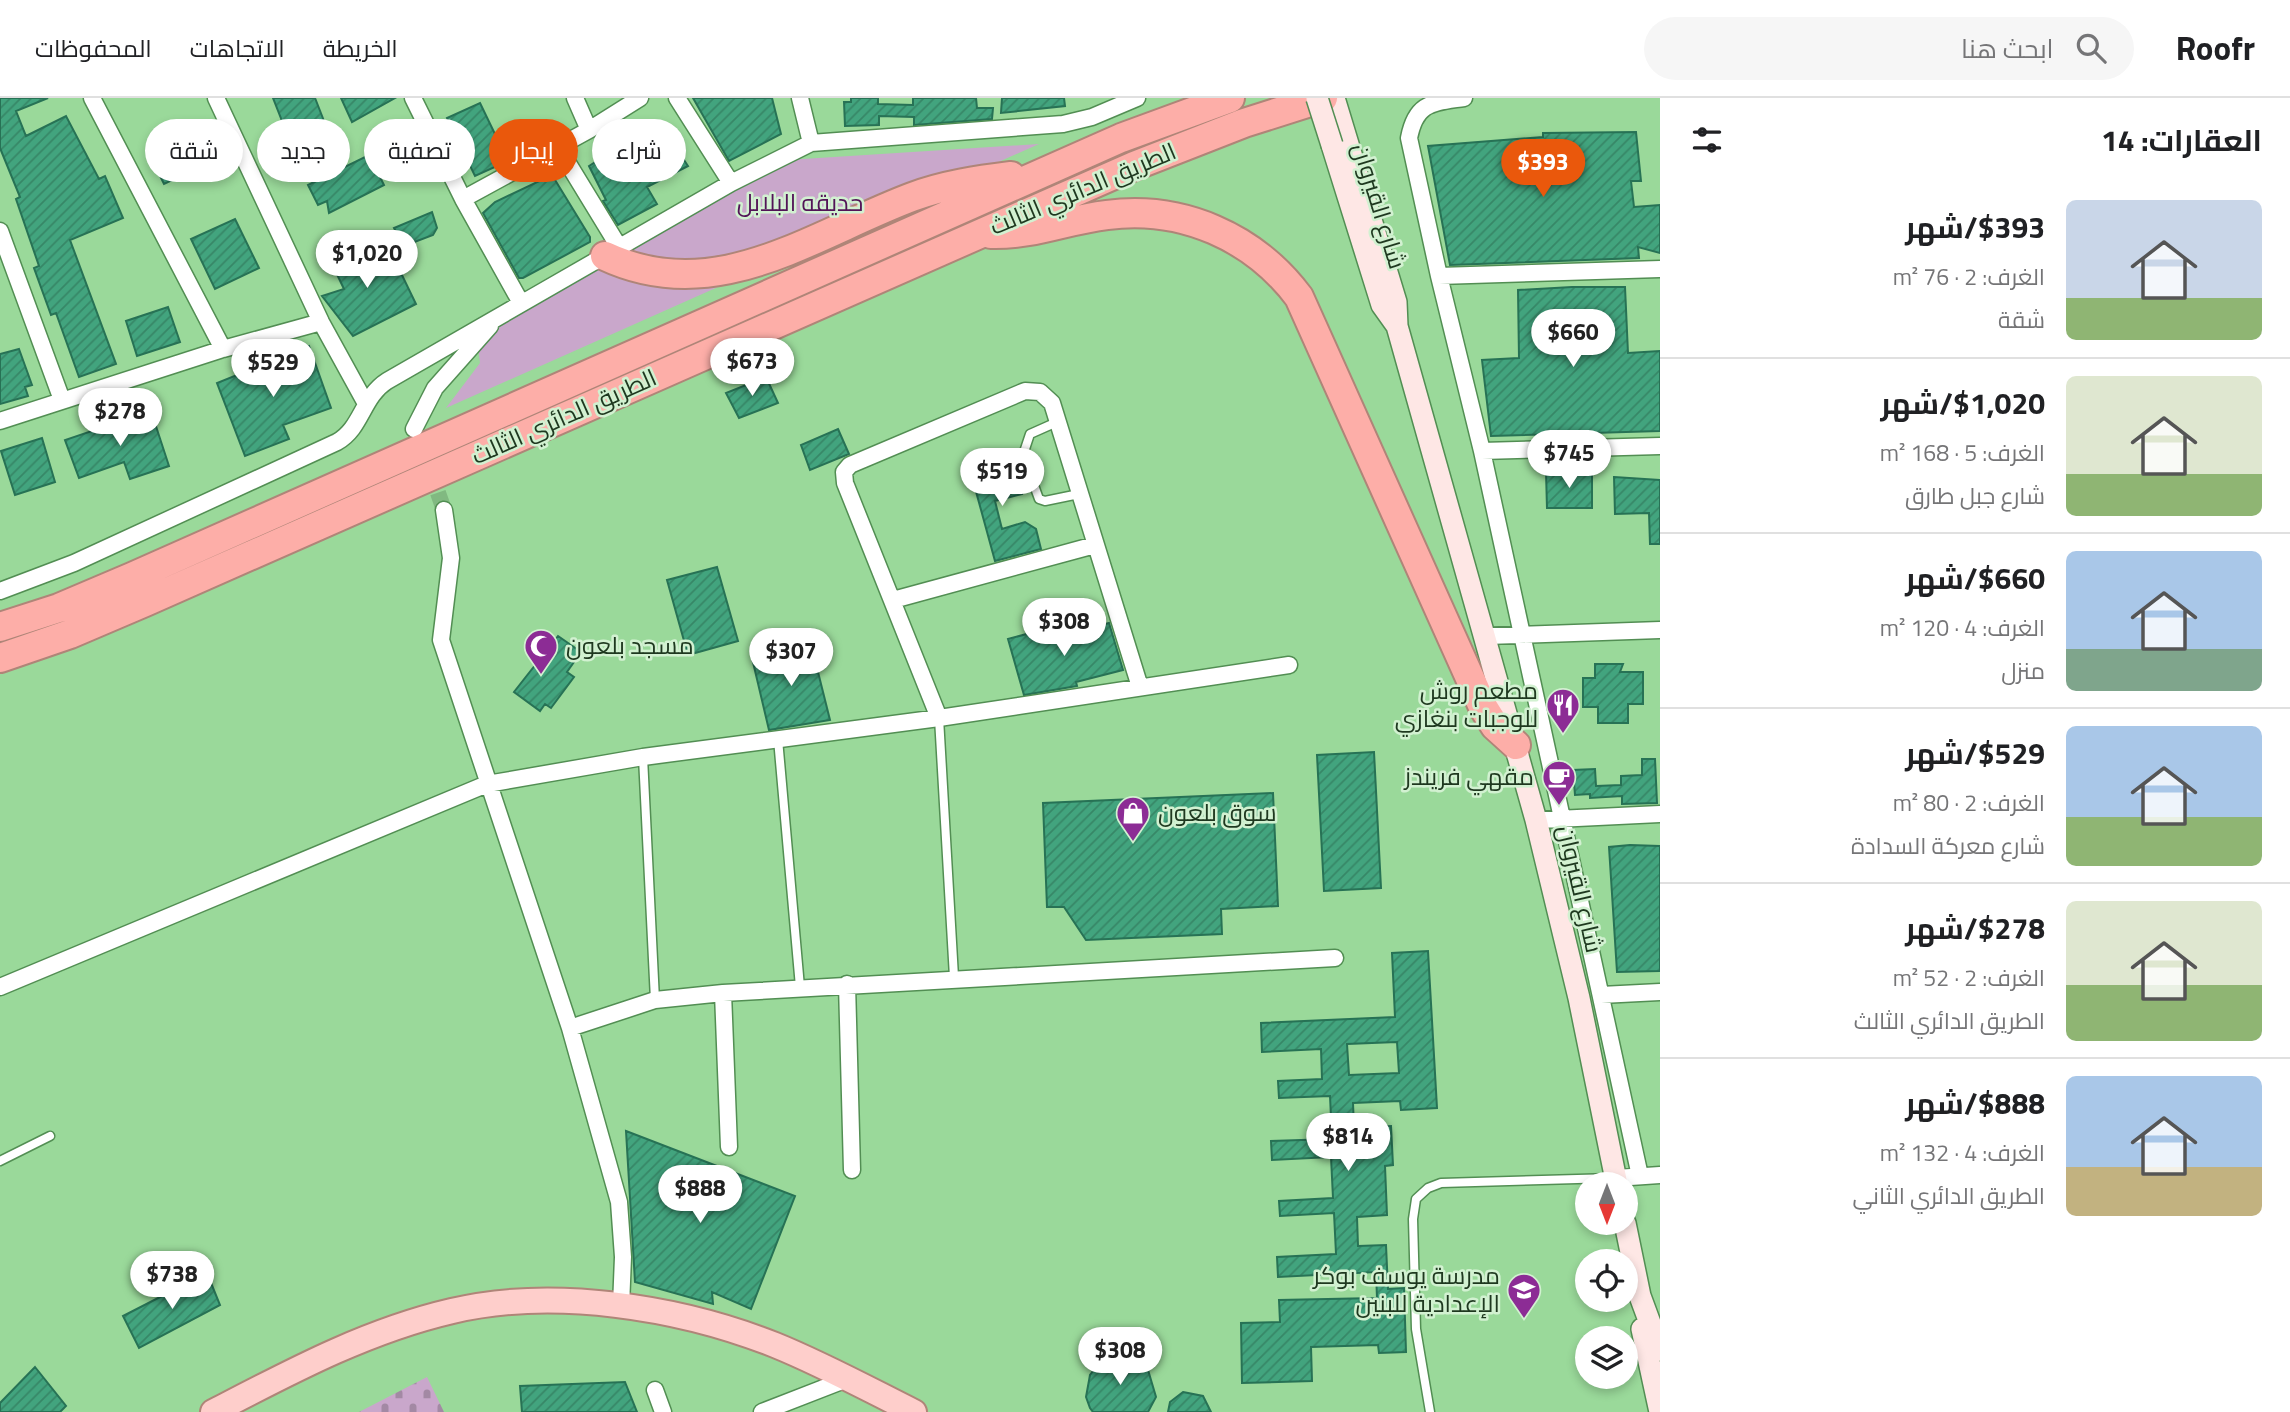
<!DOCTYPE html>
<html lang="ar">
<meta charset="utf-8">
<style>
:root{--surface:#fff;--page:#f6f6f6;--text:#202124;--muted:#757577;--line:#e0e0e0;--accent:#ea580c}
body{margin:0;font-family:"Titillium Web",Cairo,sans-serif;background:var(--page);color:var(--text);direction:rtl;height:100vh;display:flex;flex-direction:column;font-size:26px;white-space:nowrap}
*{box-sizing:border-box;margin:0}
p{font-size:23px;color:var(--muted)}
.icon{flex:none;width:38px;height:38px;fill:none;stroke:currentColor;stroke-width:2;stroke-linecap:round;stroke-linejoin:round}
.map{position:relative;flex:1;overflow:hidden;direction:ltr}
.side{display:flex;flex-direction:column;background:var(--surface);width:630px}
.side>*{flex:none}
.guide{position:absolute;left:21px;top:21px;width:665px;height:63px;direction:rtl;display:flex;gap:14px}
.needle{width:46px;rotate:180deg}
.controls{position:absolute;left:1575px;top:1074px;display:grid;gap:14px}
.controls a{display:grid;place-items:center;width:63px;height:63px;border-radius:50%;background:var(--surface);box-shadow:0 4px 10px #0003;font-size:35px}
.price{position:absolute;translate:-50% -60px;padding:0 16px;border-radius:24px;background:#fff;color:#222;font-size:23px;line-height:46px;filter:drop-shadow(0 2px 4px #0008)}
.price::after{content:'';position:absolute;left:50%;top:42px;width:21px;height:16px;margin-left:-10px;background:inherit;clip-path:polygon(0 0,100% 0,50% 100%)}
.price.active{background:var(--accent);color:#fff}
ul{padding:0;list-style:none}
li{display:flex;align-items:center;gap:21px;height:175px;padding:0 28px}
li+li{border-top:2px solid var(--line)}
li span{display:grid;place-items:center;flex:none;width:196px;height:140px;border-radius:10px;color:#555}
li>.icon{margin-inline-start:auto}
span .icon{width:84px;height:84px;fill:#fffc;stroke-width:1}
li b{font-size:30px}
h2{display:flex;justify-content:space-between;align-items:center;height:84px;padding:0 28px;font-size:30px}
.pill{padding:0 24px;border-radius:32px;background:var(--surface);box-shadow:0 4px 10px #0003;font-size:24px;line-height:63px}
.pill.active{background:var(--accent);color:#fff}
header{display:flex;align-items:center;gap:42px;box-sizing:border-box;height:98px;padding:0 35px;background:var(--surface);border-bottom:2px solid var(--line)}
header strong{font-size:33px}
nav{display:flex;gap:38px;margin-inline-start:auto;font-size:24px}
.search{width:490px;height:63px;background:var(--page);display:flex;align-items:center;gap:18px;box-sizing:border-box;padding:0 24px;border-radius:38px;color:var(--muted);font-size:26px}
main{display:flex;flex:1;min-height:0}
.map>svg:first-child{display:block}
.cemetery{fill:url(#cemetery-stones)}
.park{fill:#c9a7cb}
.building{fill:url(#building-hatch);stroke:#277255;stroke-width:2;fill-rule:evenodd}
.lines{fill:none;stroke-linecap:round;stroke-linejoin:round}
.street-tunnel{stroke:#81b981;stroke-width:16;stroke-dasharray:16 8;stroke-linecap:butt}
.lane-casing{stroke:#528e53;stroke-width:11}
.street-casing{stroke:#528e53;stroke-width:19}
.secondary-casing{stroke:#528e53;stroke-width:24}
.primary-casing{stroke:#af8578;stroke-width:28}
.highway-casing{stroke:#af8578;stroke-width:32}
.lane{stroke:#fff;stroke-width:8}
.street{stroke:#fff;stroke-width:16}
.secondary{stroke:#fee7e5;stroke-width:21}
.primary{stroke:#fececb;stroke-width:24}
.highway{stroke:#fdaea8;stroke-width:28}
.secondary-bridge-casing{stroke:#528e53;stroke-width:24;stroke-linecap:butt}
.secondary-bridge{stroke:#fee7e5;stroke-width:21}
.labels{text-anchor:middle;stroke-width:5;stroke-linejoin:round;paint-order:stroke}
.street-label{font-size:24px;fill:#1e381f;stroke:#d2f1d1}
.park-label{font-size:24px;fill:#521457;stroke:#d2f1d1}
.poi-label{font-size:24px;fill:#1e381f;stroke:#d2f1d1;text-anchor:end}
</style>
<header>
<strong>Roofr</strong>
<div class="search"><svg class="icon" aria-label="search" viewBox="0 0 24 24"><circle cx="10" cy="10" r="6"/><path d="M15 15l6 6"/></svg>ابحث هنا</div>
<nav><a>الخريطة</a><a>الاتجاهات</a><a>المحفوظات</a></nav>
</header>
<main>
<section class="side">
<h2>العقارات: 14<svg class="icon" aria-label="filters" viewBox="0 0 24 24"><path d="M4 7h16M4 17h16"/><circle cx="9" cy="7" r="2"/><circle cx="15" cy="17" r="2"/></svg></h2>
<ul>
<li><span style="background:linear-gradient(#c9d6e8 70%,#8fb573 0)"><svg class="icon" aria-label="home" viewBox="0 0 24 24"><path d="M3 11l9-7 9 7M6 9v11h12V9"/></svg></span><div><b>$393/شهر</b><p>الغرف: 2 · 76 m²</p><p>شقة</p></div></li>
<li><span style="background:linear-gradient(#dfe7d0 70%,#8fb573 0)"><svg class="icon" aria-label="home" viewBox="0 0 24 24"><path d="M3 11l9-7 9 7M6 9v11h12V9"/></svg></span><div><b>$1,020/شهر</b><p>الغرف: 5 · 168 m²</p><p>شارع جبل طارق</p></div></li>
<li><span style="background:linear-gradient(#a9c7e8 70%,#7fa58c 0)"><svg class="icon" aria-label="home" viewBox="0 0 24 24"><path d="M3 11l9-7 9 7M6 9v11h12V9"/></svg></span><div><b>$660/شهر</b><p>الغرف: 4 · 120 m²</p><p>منزل</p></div></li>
<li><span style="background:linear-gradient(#a9c7e8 65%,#8fb573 0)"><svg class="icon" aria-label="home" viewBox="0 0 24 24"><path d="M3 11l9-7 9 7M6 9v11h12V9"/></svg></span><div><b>$529/شهر</b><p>الغرف: 2 · 80 m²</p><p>شارع معركة السدادة</p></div></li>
<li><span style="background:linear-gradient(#dfe7d0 60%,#8fb573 0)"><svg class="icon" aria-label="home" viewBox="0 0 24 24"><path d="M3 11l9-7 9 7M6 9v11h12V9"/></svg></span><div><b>$278/شهر</b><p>الغرف: 2 · 52 m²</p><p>الطريق الدائري الثالث</p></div></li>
<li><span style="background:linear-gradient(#a9c7e8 65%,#c2b280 0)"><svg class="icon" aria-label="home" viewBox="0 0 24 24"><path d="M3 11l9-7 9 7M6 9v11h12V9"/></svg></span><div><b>$888/شهر</b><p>الغرف: 4 · 132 m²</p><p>الطريق الدائري الثاني</p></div></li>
</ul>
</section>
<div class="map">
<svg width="1660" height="1314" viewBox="0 0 1660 1314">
<defs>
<pattern id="cemetery-stones" width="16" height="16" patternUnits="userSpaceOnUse" patternTransform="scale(1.75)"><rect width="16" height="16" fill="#c9a7cb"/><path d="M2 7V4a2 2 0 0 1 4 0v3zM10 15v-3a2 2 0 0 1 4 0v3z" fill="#a389a4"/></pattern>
<pattern id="building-hatch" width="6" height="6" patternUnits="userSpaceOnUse" patternTransform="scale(1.75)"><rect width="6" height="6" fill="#42a47e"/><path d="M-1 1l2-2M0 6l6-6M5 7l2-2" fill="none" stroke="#378767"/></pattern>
</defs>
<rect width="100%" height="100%" fill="#9ad99a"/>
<path class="cemetery" d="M427,1279L444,1314H359Z"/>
<path class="park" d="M1039,46L446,310L480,265L477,241L787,62Z"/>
<path class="building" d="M0,0H48L16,13L26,38L66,18L99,81L105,78L123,120L70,142L116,266L79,279L56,215L51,217L34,170L39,168L16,101L20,99L0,50Z
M273,0H315L324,23L315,29V33L306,35L299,22L284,28Z
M341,0H395L352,24Z
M693,0H772L781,36L729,63Z
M851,0H878V6L913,7V0H976L977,10H993L992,21L914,27V19L879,18V27L845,28L844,4H851Z
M1002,0H1064L1065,8L1001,15Z
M480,5L508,63L475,78L447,20Z
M661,27L688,68L647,89L657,106L618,127L603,103L606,102L589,68L628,43Z
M1636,34L1641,83H1631L1634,109L1660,107V155L1638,149L1639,160L1450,167L1428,48L1543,39V35Z
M196,39L208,65L164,86L151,60Z
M369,57L384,87L329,115L327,103L318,107L308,87Z
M552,77L590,139V144L523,180H519L483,115L495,104Z
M432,114L437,130L433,137L404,148L394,130Z
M235,121L259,170L215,191L191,141Z
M365,143L369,152L376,149L389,176L400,173L416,206L353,238L322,198L344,191L332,166L341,162L338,155Z
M1572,189H1625L1628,255L1660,253V333L1491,338L1482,262L1519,260L1518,192Z
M168,209L180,244L137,258L126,223Z
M309,248L331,310L283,327L289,341L245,358L217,285Z
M19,251L32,287L25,289L28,298L0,306V256Z
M766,279L778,305L739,320L726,295Z
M151,313L169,368L130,381L124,364L79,380L65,342Z
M838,331L849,356L810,372L801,347Z
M42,340L55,384L15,397L1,353Z
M1012,357L1022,396L995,403L1002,431L1025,424L1036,431L1041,451L995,463L969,368Z
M1592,373V410H1547L1546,374Z
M1614,379L1660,382V446H1650L1649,415L1615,416Z
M717,469L738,543L688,557L667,482Z
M1109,525L1123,572L1076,584L1077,588L1071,589L1024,597L1008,541L1060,527L1063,537Z
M558,538L581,554L567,574L574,579L551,610L545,606L540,613L514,594Z
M811,546L830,622L769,632L752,560Z
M1595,566H1623L1620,574H1643V606H1628V625H1598V609H1583V580H1595Z
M1374,654L1381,790L1324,793L1317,657Z
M1642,661H1655L1657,705L1622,706V698L1590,700V696L1575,697L1573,672L1595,671L1596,688L1621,687V678L1642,677Z
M1273,695L1278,808L1221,811L1222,836L1086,842L1064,809H1047L1043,705Z
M1630,747L1660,748V873L1617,874L1609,749Z
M1428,853L1437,1010L1401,1012L1400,1003L1353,1005L1354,1030L1391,1028L1393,1067L1385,1068L1387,1117L1357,1119L1358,1148L1386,1147L1388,1191L1404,1190L1406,1254L1379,1255L1378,1247L1311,1249L1312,1283L1242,1285L1241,1225L1280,1224L1279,1202L1377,1200L1376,1174L1278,1179L1277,1159L1336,1156L1334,1115L1280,1118L1279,1103L1333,1100L1331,1059L1272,1062L1271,1043L1332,1041L1330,998L1279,1000L1278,983L1322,981L1321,951L1262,954L1261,925L1395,919L1392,855ZM1397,944L1399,975L1349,977L1347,946Z
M626,1033L795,1098L751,1211L712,1194L713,1206L635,1184Z
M207,1175L220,1207L139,1250L123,1218Z
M1117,1259L1129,1260L1148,1272L1156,1299L1148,1314H1093L1090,1310L1086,1299L1090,1277L1097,1268Z
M35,1269L66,1308L60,1314H0V1305Z
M625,1284L637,1314H522L520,1288Z
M1183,1294L1203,1298L1211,1314H1168L1170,1304Z"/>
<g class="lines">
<path class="street-tunnel" d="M430,372L444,412"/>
<defs>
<path id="lane" d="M1057,324L1030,336L1023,357L1039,401L1045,403L1079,396
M939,620L954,879
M778,641L800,889
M643,659L655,902
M0,1063L50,1038
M1430,1314L1416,1231L1413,1121L1416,1101L1428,1090L1441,1085L1613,1080"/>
<path id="street" d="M92,0L223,251
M216,0L321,224L365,304
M413,0L463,101L589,32L640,0
M575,0L589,32
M677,0L731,85
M800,0L811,45
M1464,0C1432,5 1416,4 1409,40L1439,178L1482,353L1640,1078
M558,49L619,149
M463,101L521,205
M0,133L62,302
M1439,178L1660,171
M0,323L223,251L321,224
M414,331L435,290L490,228
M1482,353L1660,348
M444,412L451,460L441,542L570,930L619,1104L623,1159L621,1208
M0,493L74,465L337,344C362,330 362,299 387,283L731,85L811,45L1063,26L1092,19L1137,0
M893,502L1095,447
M1486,538L1660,532
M939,620L845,385L844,374L850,367L1025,293L1040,294L1052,305L1140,589
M1536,722L1660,716
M847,886L852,1072
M0,889L487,686L643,659L939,620L1289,567
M723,895L729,1049
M1601,897L1660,894
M570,930L655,902L723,895L1335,860
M1616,1080L1660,1077
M655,1292L663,1314
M762,1314L847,1281"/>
<path id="secondary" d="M1334,0L1396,204L1397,228L1536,722L1579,900L1617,1087
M1332,47L1382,207L1397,228
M1625,1125L1640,1198L1660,1252
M1642,1231L1660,1314"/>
<path id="primary" d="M213,1314C290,1274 366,1233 452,1213C553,1189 679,1209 775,1247C822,1266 868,1291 914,1314"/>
<path id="highway" d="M991,136C1035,137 1065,122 1107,117C1182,107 1254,139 1299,199L1483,609L1495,628L1516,647
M605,158C716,210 811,137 912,99C944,87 978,82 1011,78
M0,529L59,510L132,479L1121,40L1230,0
M0,560L70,536L145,504L1134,68L1244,25L1323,0"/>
</defs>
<use href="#lane" class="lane-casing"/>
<use href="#street" class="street-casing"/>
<use href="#secondary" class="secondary-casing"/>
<use href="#primary" class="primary-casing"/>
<use href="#highway" class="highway-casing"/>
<use href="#lane" class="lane"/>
<use href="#street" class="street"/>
<use href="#secondary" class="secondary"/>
<use href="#primary" class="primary"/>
<use href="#highway" class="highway"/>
<defs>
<path id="secondary-bridge" d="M1317,0L1332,47"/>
</defs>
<use href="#secondary-bridge" class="secondary-bridge-casing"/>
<use href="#secondary-bridge" class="secondary-bridge"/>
</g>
<defs>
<symbol id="mosque-pin" viewBox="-11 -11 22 30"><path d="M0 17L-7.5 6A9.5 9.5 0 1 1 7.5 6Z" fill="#8c2c95" stroke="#d2f1d1"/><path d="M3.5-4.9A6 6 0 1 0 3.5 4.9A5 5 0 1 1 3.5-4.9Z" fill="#fff"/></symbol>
<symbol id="restaurant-pin" viewBox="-11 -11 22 30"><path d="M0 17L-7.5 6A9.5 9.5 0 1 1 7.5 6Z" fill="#8c2c95" stroke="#d2f1d1"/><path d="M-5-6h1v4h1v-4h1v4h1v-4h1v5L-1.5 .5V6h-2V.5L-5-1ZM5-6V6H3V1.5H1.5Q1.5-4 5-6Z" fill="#fff"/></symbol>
<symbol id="cafe-pin" viewBox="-11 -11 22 30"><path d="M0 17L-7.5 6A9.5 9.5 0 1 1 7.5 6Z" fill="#8c2c95" stroke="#d2f1d1"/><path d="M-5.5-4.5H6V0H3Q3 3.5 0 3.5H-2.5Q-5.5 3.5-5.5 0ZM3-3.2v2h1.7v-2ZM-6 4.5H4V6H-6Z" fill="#fff"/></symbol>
<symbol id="shop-pin" viewBox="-11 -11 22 30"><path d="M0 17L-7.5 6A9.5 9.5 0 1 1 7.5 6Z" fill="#8c2c95" stroke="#d2f1d1"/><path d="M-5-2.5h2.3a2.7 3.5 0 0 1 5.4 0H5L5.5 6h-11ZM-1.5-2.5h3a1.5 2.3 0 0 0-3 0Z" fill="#fff"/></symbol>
<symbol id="school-pin" viewBox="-11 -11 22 30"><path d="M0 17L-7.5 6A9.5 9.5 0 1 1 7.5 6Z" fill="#8c2c95" stroke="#d2f1d1"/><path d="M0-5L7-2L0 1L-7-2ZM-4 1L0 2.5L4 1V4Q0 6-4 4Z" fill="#fff"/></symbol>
</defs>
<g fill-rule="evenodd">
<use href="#mosque-pin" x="522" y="529" width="38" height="52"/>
<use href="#restaurant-pin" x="1544" y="588" width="38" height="52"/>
<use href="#cafe-pin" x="1540" y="660" width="38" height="52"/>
<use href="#shop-pin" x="1114" y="696" width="38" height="52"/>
<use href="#school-pin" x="1505" y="1173" width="38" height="52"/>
</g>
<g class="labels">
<g class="street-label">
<text transform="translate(1083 91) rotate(-23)" y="8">الطريق الدائري الثالث</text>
<text transform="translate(1379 108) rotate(73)" y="8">شارع القيروان</text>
<text transform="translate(564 319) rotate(-24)" y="8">الطريق الدائري الثالث</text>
<text transform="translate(1580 791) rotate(77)" y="8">شارع القيروان</text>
</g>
<g class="park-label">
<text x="800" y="113">حديقه البلابل</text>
</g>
<g class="poi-label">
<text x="566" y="556" text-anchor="start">مسجد بلعون</text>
<text x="1538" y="601">مطعم روش<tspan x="1538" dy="28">للوجبات بنغازي</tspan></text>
<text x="1534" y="687">مقهي فريندز</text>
<text x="1158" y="723" text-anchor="start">سوق بلعون</text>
<text x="1500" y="1186">مدرسة يوسف بوكر<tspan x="1500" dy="28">الإعدادية للبنين</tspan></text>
</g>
</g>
</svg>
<div class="controls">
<a><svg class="needle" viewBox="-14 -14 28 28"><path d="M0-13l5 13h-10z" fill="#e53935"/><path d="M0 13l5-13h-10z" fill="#757577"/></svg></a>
<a><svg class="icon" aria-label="locate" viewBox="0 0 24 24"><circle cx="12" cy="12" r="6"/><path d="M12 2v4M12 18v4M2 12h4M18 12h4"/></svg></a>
<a><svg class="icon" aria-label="layers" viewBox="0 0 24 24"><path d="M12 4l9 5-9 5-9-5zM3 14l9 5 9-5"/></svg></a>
</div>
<b class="price active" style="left:1543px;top:101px">$393</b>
<b class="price" style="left:367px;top:192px">$1,020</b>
<b class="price" style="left:1573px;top:271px">$660</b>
<b class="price" style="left:752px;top:300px">$673</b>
<b class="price" style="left:273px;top:301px">$529</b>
<b class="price" style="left:120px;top:350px">$278</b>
<b class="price" style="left:1569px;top:392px">$745</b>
<b class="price" style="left:1002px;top:410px">$519</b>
<b class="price" style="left:1064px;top:560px">$308</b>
<b class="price" style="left:791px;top:590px">$307</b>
<b class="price" style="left:1348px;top:1075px">$814</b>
<b class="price" style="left:700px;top:1127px">$888</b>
<b class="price" style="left:172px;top:1213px">$738</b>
<b class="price" style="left:1120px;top:1289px">$308</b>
<div class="guide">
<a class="pill">شراء</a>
<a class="pill active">إيجار</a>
<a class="pill">تصفية</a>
<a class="pill">جديد</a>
<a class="pill">شقة</a>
</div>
</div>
</main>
